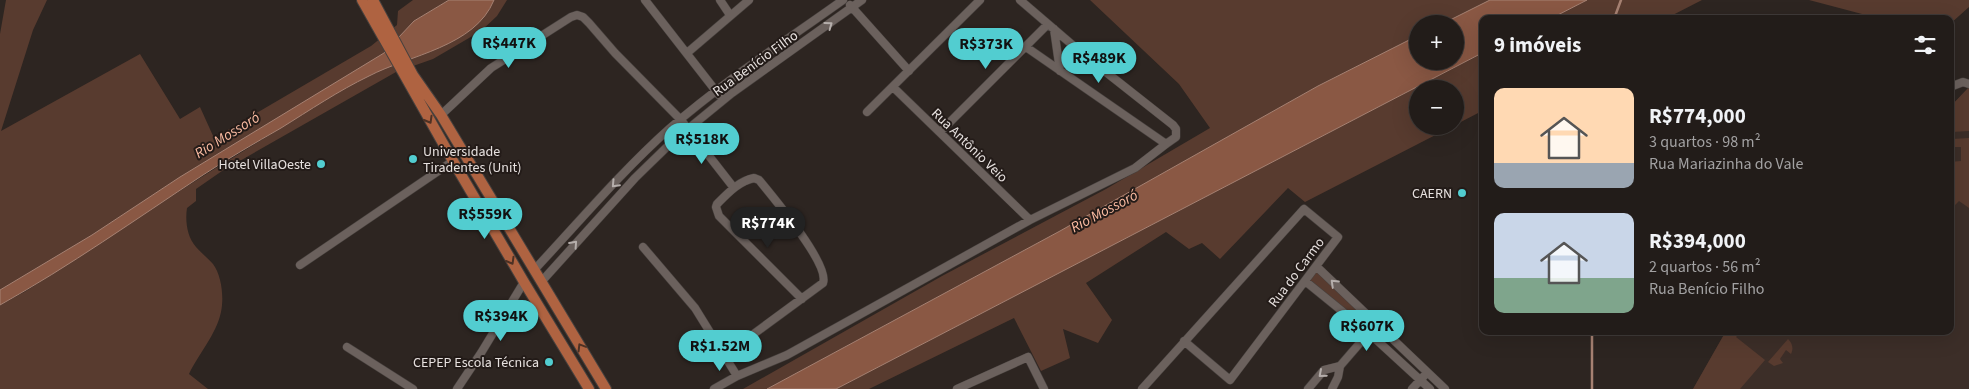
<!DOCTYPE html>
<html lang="pt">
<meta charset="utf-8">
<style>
:root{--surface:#221c19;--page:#2a2522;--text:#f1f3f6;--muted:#a2a1a2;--line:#3f3a38;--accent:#52cdd0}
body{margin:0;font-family:"Source Sans 3",sans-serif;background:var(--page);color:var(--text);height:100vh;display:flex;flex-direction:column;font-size:19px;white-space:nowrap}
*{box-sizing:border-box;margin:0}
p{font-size:16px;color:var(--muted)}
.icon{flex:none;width:28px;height:28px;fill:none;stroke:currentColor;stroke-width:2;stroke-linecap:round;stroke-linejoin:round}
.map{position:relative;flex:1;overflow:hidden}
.sheet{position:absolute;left:1479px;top:15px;width:475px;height:320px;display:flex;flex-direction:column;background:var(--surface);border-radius:10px;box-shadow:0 5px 20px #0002,0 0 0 1px var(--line)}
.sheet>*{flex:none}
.buttons{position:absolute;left:1409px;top:15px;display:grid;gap:10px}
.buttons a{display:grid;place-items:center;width:55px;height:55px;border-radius:50%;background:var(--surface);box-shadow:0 5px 20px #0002,0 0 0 1px var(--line);font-size:25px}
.price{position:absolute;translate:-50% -42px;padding:0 11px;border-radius:18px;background:var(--accent);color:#111;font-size:16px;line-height:32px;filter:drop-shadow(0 1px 2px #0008)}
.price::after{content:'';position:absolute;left:50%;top:30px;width:15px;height:11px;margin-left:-8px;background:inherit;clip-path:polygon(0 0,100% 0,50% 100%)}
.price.selected{background:#222;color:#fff}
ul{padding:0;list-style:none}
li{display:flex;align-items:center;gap:15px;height:125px;padding:0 15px}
li span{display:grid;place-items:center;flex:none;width:140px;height:100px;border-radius:10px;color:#555}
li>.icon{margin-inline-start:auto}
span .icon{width:60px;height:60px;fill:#fffc;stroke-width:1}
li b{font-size:21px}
h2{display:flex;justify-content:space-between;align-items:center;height:60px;padding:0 15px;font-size:21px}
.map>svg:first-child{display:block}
.built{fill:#3c2e28}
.green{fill:#583b2f}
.water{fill:#8a5844;stroke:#a68172}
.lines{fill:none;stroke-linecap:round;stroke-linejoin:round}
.stream{stroke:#a68172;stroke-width:2.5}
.minor-casing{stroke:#47413e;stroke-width:9}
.major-casing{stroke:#47413e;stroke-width:12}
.minor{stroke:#6b615d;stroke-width:8}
.major{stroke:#af6341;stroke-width:10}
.oneway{stroke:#b5aeab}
.oneway2{stroke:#4d3124}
.poi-dot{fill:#52cdd0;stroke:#231b18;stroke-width:2}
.labels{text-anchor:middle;stroke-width:4;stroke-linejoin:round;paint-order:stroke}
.street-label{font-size:14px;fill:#e7e1df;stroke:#231b18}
.poi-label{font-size:14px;fill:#e7e1df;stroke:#231b18;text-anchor:end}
.water-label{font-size:15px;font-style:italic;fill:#fcbca2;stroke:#231b18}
</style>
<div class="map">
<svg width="1969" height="389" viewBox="0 0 1969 389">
<rect width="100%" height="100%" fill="#2d2521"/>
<path class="built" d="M1969,87V389H1693L1726,331H1950V107Z"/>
<path class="green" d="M6,0H47L33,30L1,131L140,54L180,119L200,107L214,138L371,46L397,25L398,11L413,0H449L414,21L385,53L180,177L92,235L0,290V34Z
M494,0H507L497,16L481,31L433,59L396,72L222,171L196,189V201L187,208C185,221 187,237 196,247C201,253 208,258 213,264C222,276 224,298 221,312C216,335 199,353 189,374L208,389H0V305L26,291C106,239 186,185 268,136C302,115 336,91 372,74C410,56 477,43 494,0Z
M1090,0H1490L1442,24H1418L1417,36L1318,86L1060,231L767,389H743L942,276L1106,189L1210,128L1179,84Z
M1587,0H1702L1665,19H1550Z
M1809,0H1969V7L1950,24V19H1881Z
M1482,53V111L1455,125V89H1418V126H1453L1305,202L1288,188L1220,259L1202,243L1189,249L1166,232L1086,283L1112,320L1098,343L1063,329L1070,358L1041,371L1014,318L869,389H836Z
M1969,87V131L1952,132V139L1969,138V208L1959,201L1953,207L1950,206V162L1961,161V147H1950V107Z
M1316,271L1369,322L1364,326L1310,280Z
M1726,331H1735L1738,335L1736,337L1765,360L1740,389H1693Z
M1788,339C1792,343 1794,348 1791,354L1786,350L1780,359L1783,363L1774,366L1768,362Z"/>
<path class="water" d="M449,0H494C475,47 409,55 369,76C338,91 310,110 281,128C255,143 229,158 203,175C136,219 70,266 0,305V290L92,235L180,177L384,53L414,21Z
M1490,0H1587L1550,19H1482V53L836,389H767L1060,231L1318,86L1417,36L1418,61H1455V24H1442Z"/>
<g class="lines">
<path class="stream" d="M1614,19L1621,0
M1592,389V331"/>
<defs>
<path id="minor" d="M645,0L719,95
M720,0L730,15
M1020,0L1083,54L1173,125L1176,129V137L1166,144L1026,47
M850,5L909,71
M1054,29L1060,71
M687,53L749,0
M893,87L1030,220
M1950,87L1963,82L1969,84
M867,112L980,0
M441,115L491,68L571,17L577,15L583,17L589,23L615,53L681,120L734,188
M940,132L1048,24
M643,247L695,308L737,376
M300,265L453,161
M1316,266L1445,389
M535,269C579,222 621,172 669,129C723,82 784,42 843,0
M542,281L635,178L672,142L732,93L862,0
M1305,281L1369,333L1430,389
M347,347L413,389
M725,355L823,283C830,265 773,197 759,180L754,178C739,181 728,193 717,204L716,207L719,216L802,299
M457,389L481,353L524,282
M714,389L737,376L787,355L1030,220L1135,168L1166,144
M957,389L1028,357L1044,389
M1142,389L1304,209L1338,237L1230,380L1184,341
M1308,389L1324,370L1340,366
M1332,389L1338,377L1340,366L1372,329
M1412,389L1424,376"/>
<path id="major" d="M362,0L453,161L524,282L589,389
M373,0L413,75L441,115L606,389"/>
</defs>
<use href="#minor" class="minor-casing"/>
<use href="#major" class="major-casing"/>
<use href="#minor" class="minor"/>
<use href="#major" class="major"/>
</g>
<defs><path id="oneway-chevron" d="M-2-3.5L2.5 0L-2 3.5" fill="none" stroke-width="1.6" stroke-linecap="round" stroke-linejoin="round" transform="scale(1.25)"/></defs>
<g class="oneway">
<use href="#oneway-chevron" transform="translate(829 25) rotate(-36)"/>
<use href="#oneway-chevron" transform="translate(615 184) rotate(133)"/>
<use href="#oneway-chevron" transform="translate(574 244) rotate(-48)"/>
<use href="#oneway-chevron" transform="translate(1334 283) rotate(-136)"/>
<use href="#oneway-chevron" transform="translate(1322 374) rotate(139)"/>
</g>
<g class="oneway2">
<use href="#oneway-chevron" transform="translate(429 120) rotate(60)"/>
<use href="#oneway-chevron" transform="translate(511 261) rotate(60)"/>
<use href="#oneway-chevron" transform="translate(581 347) rotate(-121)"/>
</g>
<g class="poi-dot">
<circle cx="413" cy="159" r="5"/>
<circle cx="321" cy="164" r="5"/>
<circle cx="1462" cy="193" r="5"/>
<circle cx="549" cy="362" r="5"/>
</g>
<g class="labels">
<g class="street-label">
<text transform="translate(755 63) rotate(-36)" y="5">Rua Benício Filho</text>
<text transform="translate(970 145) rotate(44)" y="5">Rua Antônio Veio</text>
<text transform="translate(1296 272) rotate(-53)" y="5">Rua do Carmo</text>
</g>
<g class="poi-label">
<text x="423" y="156" text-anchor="start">Universidade<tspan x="423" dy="16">Tiradentes (Unit)</tspan></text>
<text x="311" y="169">Hotel VillaOeste</text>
<text x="1452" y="198">CAERN</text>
<text x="539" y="367">CEPEP Escola Técnica</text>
</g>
<g class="water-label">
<text transform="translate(227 135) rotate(-32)" y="5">Rio Mossoró</text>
<text transform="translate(1104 211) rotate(-28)" y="5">Rio Mossoró</text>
</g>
</g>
</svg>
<div class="buttons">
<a>+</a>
<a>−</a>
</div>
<b class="price" style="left:509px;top:69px">R$447K</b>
<b class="price" style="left:986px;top:70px">R$373K</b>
<b class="price" style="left:1099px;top:84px">R$489K</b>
<b class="price" style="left:702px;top:165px">R$518K</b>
<b class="price" style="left:485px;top:240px">R$559K</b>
<b class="price selected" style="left:768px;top:249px">R$774K</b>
<b class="price" style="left:501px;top:342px">R$394K</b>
<b class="price" style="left:1367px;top:352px">R$607K</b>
<b class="price" style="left:720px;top:372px">R$1.52M</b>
<section class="sheet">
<h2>9 imóveis<svg class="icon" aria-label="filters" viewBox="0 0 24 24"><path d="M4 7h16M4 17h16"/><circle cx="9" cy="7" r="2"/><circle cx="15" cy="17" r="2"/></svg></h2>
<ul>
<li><span style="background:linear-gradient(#ffd9b3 75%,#9aa5b1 0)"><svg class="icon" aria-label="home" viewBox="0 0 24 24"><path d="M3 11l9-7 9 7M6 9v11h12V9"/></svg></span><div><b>R$774,000</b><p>3 quartos · 98 m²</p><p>Rua Mariazinha do Vale</p></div></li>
<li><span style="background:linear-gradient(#c9d6e8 65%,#7fa58c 0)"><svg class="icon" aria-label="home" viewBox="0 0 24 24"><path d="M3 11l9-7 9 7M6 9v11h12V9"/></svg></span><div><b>R$394,000</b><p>2 quartos · 56 m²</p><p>Rua Benício Filho</p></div></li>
</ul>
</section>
</div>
